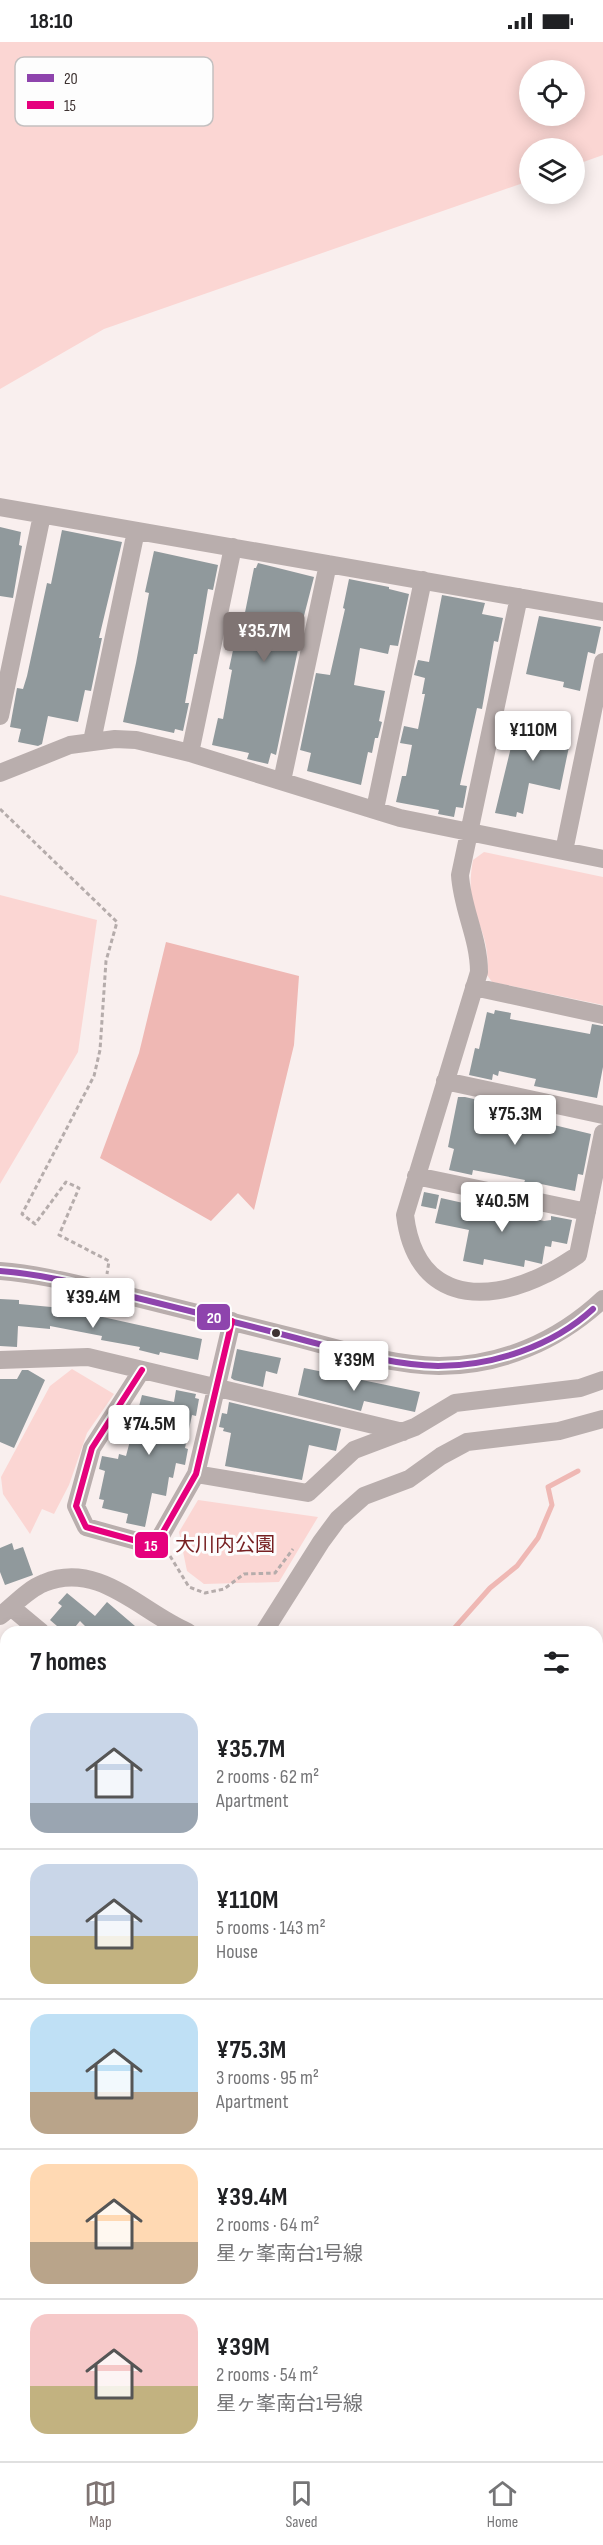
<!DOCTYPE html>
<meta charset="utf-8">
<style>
:root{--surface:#fff;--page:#f2f2f2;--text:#202124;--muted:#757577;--line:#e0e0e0;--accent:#7f7473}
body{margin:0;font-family:"Sofia Sans Condensed","Noto Sans JP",sans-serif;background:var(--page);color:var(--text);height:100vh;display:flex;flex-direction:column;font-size:22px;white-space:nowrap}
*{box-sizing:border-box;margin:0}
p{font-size:20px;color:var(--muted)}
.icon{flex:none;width:33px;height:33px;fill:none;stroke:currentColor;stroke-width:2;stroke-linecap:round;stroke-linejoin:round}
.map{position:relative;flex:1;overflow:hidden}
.side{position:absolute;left:0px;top:1584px;width:603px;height:836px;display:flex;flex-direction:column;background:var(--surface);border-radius:18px 18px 0 0;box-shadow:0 3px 15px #0003}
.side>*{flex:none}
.tools{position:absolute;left:519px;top:18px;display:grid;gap:12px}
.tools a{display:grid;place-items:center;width:66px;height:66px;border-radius:50%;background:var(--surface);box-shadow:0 3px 15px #0003;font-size:30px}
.price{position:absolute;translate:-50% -51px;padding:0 14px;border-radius:6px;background:#fff;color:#222;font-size:20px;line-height:39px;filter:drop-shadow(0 2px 3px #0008)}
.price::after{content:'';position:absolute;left:50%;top:36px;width:18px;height:14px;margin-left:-9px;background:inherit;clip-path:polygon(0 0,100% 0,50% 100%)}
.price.active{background:var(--accent);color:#fff}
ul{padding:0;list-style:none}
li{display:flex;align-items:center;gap:18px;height:150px;padding:0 30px}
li+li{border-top:2px solid var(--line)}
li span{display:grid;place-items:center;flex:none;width:168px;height:120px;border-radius:18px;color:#555}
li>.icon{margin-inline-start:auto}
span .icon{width:72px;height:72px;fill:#fffc;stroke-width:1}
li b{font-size:26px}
h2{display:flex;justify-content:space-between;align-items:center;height:72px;padding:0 30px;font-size:26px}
.status{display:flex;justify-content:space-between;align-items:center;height:42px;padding:0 30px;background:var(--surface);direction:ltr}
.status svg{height:16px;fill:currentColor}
.tab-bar{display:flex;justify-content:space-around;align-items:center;height:84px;border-top:2px solid var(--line);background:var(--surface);font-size:16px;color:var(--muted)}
.tab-bar a{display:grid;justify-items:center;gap:3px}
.tab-bar .active{color:var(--accent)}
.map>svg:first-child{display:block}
.green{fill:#fbd6d3;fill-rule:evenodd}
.water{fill:#efb8b4}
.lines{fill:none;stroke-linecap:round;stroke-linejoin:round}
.stream{stroke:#efb8b4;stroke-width:5}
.building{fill:#90999c}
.path{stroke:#b5acab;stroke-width:3;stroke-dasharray:4.5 3;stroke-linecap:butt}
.minor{stroke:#b9aead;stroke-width:18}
.bus-1-casing{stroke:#fdfdfd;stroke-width:10}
.bus-2-casing{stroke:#fdfdfd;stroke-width:10}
.bus-1{stroke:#8e44ad;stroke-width:6}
.bus-2{stroke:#e5007d;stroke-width:6}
.bus-dot{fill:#3d3231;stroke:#fdfdfd;stroke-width:2}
.labels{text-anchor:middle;stroke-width:6;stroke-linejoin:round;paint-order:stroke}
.park-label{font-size:20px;fill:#772022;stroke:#fdfdfd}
.key{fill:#fdfdfd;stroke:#c3c0c0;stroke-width:1.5}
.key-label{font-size:16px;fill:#3d3231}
.line-badge{stroke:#fdfdfd;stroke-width:2}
.badge-label{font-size:16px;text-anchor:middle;font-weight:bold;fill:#fff}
</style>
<div class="status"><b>18:10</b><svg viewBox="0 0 49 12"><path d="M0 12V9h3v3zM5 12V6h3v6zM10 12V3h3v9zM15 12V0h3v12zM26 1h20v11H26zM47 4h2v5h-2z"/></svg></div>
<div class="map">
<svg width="603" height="2419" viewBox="0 0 603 2419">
<rect width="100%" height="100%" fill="#f9efee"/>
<path class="green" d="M0,0H603V113L575,123L574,106H530L529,139L104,287L0,347ZM530,28H574V74H530Z
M484,810L603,835V963L492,940L487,933C491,897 476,883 471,851C470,839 471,829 473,818Z
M0,853L97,878L78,1010L0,1142Z
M72,1327L114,1352L87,1391L69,1443L54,1472L42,1467L30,1492L3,1452L1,1435L50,1344Z
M198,1458L318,1475L279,1540L204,1542L187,1529L179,1490Z
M603,1697V1774L597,1776V1700Z
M597,1918L603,1922V2008L597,2018Z
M63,2414H204L203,2419H115L97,2415L93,2419H57Z"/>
<path class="water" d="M166,900L299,934L294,1003L254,1168L238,1151L211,1179L100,1116L139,1011Z"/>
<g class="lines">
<path class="stream" d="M451,1590L490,1546L517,1524L538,1496L552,1463L548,1445L578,1429
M0,1819L6,1821"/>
</g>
<path class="building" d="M0,485L21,490L19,503L22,504L13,556L0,554Z
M62,488L122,500L99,596H102L91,649L85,648L78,680L48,674L42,702L38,704L18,700L21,687L10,685L17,646L23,647L27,634L47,541L51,542Z
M154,509L218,523L213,548L208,547L197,612H194L185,661H189L183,689L175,687L174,691L123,680L136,621L149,551L145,550Z
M258,521L314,535L298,597L300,598L276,713L271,711L268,722L247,717L249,711L212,703L218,676L223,677L232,628L229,627L235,599L239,600L254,526H256Z
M349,537L389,545V547L409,552L398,604L390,603L388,612L360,606L354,643L385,649L379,679L382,680L378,696H375L372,711L368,710L361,743L307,729L311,711L300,708L316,631L330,633L345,567L343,566Z
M442,553L485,561L482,572L503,576L498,600L494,599L482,667L477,666L460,743L467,744L463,766L456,765L454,775L438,772L439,768L396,760L402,734H406L412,703L400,701L404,684L418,687L425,652H422L425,636L414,633L418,618L429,620Z
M539,574L601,585L595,612L588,610L580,649L563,645L564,640L526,632Z
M523,672L539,675L538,678L570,685L568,694L571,695L560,748L529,741L523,772L517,770L516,775L495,771L512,701L510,700L515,676L522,677Z
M495,968L511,971L510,977L590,992L592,982L603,984V1025L597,1056L534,1044L536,1037L499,1029L498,1034L493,1032L492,1038L469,1033L475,1006L479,1007L487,970L494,972Z
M458,1055H465L522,1068L521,1075L591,1092L583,1133L578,1132L575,1149L541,1142L540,1145L524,1141L525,1138L473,1128L472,1133L449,1128L454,1107L448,1105Z
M424,1150L439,1153L436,1167L421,1164Z
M441,1156L544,1179L551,1178V1174L572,1178L567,1202L552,1199L551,1205L545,1204L542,1222L525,1218L524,1225L484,1217L483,1223L463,1219L469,1188L435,1181Z
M0,1257L19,1258V1262L62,1266L202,1297L198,1318L160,1310L159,1313L139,1308L140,1305L101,1298L102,1294L50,1284V1287L18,1284L17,1305L0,1304Z
M237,1307L281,1316L277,1332L266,1329L263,1345L234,1338L231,1336Z
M304,1326L420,1350L415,1370L364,1359L361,1369L298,1353Z
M22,1328H28L45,1338L14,1406L0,1400V1337H17Z
M176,1348L196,1352L195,1356L199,1357L196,1374L192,1373L185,1406L188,1407L185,1423L176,1421L173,1436L169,1435L166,1454L152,1451L145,1485L126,1481L128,1472L102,1466L104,1458L99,1457L105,1429L99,1427L102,1414L118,1417L119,1412L126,1414L142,1353L174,1360Z
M229,1360L341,1387L336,1409L309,1403L302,1438L225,1424L231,1391L223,1389L224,1386L219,1385L222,1371L227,1372Z
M12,1501L14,1508L23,1505L33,1533L5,1543L0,1530V1506Z
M67,1551L95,1574L107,1560L142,1590H81L86,1585L80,1579L71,1590H64L50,1578L62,1564L58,1561Z"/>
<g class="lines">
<path class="path" d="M0,767L117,880L106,919L100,1008L94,1034L22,1172L35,1182L66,1140L79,1146L59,1193L109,1219L107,1232
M170,1514L189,1545L205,1551L224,1547L244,1532L275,1531L293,1507
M597,2045L603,2032"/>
<path class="minor" d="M0,465L603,570
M519,555L460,833C462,867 479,896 479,930L405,1173C415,1256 480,1265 546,1232C557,1227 567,1220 578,1213L603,1091
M0,674L42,473
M92,699L136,489
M190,711L233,505
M0,731L70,703L115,697L136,698L190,711L400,776L603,817
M282,739L328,522
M375,767L423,538
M564,809L603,620
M474,945L603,973
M445,1039L603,1073
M416,1134L587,1170
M0,1229C42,1232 84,1244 125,1253C182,1267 239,1281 297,1296C343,1308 391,1323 439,1324C501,1324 558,1299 603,1257
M0,1318L88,1315L403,1390
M142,1328L92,1406L76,1464L86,1485L155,1504L196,1432L232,1279
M196,1432L308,1451L354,1408L415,1385L455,1361L580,1346L603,1338
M11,1565L41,1590
M0,1574C14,1563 28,1547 44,1541C99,1518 142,1571 188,1590
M264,1590L321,1500L338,1477L364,1454L409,1437L441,1414L467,1400L559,1389L603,1377
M0,1667L6,1671
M597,2065L603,2072
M597,2153L603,2159
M0,2157L6,2147
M597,2175L603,2170
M597,2301L603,2297
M367,2414V2419
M428,2419L436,2414"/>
<defs>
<path id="bus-1" d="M0,1229C42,1232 84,1243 125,1253C182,1267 239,1281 296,1296C343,1308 390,1323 438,1324C493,1324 553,1304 593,1267"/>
<path id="bus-2" d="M142,1328L92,1406L76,1464L86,1485L155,1504L196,1432L232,1279"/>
</defs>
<use href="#bus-1" class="bus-1-casing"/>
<use href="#bus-2" class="bus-2-casing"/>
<use href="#bus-1" class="bus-1"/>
<use href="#bus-2" class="bus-2"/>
</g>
<circle class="bus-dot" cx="276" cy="1291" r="5"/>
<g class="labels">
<g class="park-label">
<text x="225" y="1509">大川内公園</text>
</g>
</g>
<rect x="15" y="15" width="198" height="69" rx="9" class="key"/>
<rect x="27" y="32" width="27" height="8" fill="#8e44ad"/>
<rect x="27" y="59" width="27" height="8" fill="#e5007d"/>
<g class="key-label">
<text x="64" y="42">20</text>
<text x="64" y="69">15</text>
</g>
<g class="line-badge">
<rect x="196" y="1261" width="35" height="28" rx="6" fill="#8e44ad"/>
<rect x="134" y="1489" width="35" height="28" rx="6" fill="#e5007d"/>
</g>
<g class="badge-label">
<text x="214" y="1281">20</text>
<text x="151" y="1509">15</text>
</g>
</svg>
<div class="tools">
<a><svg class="icon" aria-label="locate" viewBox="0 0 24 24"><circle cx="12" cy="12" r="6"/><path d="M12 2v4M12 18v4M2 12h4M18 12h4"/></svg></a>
<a><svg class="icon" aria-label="layers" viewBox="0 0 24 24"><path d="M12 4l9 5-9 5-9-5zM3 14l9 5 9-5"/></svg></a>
</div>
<b class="price active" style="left:264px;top:621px">¥35.7M</b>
<b class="price" style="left:533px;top:720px">¥110M</b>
<b class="price" style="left:515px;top:1104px">¥75.3M</b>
<b class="price" style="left:502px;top:1191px">¥40.5M</b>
<b class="price" style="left:93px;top:1287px">¥39.4M</b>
<b class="price" style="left:354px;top:1350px">¥39M</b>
<b class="price" style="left:149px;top:1414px">¥74.5M</b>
<section class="side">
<h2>7 homes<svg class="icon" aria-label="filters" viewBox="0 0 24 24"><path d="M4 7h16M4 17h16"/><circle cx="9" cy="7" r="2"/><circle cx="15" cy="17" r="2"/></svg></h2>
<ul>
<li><span style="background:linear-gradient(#c9d6e8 75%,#9aa5b1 0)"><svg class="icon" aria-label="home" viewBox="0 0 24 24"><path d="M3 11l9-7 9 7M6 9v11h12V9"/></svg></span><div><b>¥35.7M</b><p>2 rooms · 62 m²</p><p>Apartment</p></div></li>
<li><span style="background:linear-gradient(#c9d6e8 60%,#c2b280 0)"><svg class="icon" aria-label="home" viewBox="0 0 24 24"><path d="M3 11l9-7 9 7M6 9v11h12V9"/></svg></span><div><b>¥110M</b><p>5 rooms · 143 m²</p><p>House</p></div></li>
<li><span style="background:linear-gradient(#bfe0f5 65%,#b9a48a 0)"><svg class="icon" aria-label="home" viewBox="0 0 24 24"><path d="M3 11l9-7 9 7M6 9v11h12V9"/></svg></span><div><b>¥75.3M</b><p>3 rooms · 95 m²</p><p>Apartment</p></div></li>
<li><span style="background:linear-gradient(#ffd9b3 65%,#b9a48a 0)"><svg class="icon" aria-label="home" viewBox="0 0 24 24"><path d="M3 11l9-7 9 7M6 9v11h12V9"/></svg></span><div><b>¥39.4M</b><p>2 rooms · 64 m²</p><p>星ヶ峯南台1号線</p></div></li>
<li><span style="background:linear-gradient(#f6c9c9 60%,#c2b280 0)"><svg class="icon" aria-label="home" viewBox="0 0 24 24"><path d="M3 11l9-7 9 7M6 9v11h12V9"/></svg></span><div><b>¥39M</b><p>2 rooms · 54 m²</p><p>星ヶ峯南台1号線</p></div></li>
</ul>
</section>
</div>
<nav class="tab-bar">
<a class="active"><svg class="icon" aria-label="map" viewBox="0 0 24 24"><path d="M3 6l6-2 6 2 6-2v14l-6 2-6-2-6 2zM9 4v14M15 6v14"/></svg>Map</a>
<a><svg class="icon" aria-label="saved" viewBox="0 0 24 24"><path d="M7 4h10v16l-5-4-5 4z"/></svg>Saved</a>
<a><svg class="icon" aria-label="home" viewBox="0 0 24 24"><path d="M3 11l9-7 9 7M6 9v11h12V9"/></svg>Home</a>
</nav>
